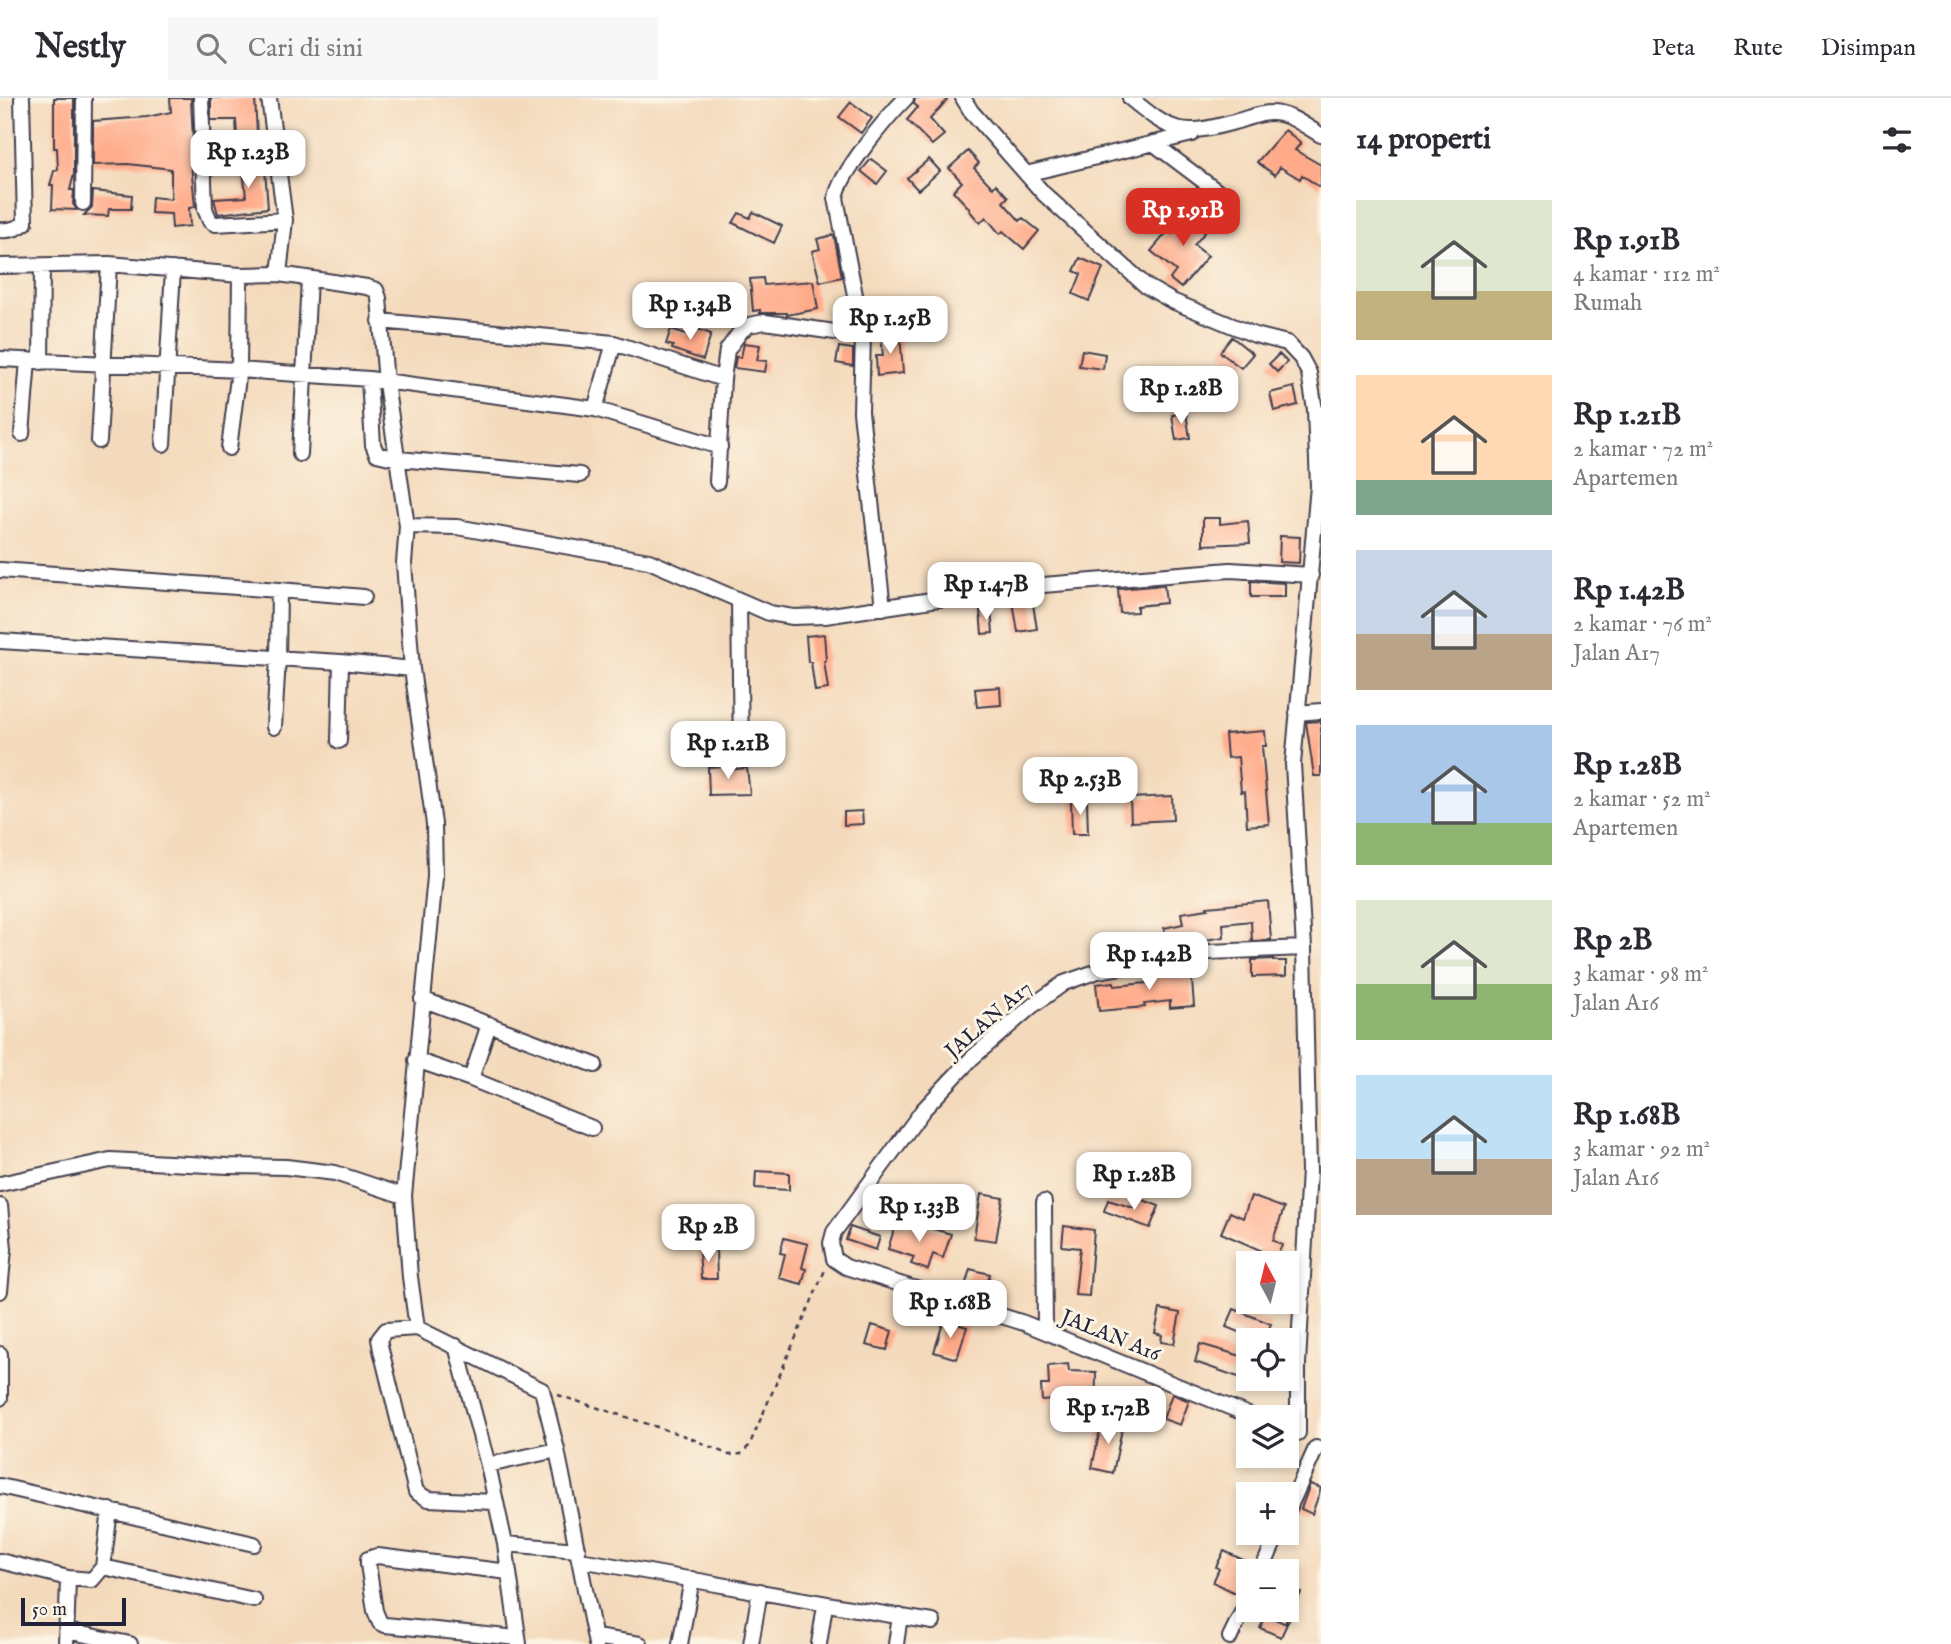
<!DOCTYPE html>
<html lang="id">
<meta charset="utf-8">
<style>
:root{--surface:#fff;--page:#f7f7f7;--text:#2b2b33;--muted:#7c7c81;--line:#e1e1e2;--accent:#d93025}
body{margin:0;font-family:"IM FELL English",serif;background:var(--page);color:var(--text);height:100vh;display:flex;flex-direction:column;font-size:26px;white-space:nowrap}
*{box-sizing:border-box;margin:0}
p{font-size:23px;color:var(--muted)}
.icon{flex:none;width:38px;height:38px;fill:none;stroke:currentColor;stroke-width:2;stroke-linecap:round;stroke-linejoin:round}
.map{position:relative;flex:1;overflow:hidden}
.sheet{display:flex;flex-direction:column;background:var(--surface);width:630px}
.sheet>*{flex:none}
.needle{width:46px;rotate:353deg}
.controls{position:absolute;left:1236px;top:1153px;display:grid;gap:14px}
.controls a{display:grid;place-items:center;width:63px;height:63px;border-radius:0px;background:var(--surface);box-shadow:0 4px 10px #0003;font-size:35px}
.scale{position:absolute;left:21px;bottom:18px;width:105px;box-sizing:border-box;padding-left:7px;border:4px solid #22223b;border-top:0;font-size:19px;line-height:24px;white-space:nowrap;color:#22223b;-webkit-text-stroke:5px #fcf5e5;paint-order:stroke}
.price{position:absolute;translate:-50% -60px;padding:0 16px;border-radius:14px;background:#fff;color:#222;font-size:23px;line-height:46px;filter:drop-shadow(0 2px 4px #0008)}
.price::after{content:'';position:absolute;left:50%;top:42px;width:21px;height:16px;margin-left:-10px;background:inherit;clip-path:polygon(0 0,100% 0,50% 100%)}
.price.selected{background:var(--accent);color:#fff}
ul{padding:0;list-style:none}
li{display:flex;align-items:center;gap:21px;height:175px;padding:0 35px}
li span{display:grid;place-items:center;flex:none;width:196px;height:140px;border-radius:0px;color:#555}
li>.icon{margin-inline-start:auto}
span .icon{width:84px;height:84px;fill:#fffc;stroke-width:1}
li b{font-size:30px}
h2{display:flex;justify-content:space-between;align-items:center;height:84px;padding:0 35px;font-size:30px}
header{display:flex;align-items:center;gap:42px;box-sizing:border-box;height:98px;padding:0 35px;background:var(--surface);border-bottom:2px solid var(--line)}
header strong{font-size:33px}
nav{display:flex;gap:38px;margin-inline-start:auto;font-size:24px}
.search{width:490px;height:63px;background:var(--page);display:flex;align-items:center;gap:18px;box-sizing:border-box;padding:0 24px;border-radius:0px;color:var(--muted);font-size:26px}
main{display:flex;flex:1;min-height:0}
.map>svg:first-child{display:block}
.building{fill:#ffab8a}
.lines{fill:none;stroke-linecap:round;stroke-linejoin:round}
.minor-casing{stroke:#423e4e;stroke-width:18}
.path{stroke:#423e4e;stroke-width:2.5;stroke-dasharray:5 5;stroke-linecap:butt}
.minor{stroke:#fff;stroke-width:14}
.labels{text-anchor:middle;stroke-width:6;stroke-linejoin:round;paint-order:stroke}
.street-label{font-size:21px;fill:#22223b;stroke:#fcf5e5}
</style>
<header>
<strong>Nestly</strong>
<div class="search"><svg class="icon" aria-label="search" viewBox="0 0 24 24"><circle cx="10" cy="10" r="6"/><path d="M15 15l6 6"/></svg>Cari di sini</div>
<nav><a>Peta</a><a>Rute</a><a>Disimpan</a></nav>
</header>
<main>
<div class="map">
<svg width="1321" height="1546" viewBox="0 0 1321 1546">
<rect width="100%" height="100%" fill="#fcf5e5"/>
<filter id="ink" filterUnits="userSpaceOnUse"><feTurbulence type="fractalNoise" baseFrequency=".0143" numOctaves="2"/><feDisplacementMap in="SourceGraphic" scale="14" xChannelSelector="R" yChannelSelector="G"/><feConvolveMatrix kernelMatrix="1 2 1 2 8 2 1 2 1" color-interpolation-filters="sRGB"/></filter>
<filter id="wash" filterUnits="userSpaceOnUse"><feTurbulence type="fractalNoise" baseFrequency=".00686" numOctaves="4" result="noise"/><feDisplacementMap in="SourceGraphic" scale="28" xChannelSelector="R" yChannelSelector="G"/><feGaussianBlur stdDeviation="1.57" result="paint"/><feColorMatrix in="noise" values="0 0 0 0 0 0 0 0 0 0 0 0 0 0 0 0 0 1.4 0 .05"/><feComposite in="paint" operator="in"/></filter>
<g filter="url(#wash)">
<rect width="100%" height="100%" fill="#f4dabc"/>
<g id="blocks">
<path class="building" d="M54,0H74V76L70,92H74L73,106L77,112L52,111L53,87H50L54,73L58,72L57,50H54Z
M170,0H191L194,65H191L195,109L189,110L190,128L172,130L171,116L151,115L152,99L171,101V71L128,66L93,67V23L147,19L171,14Z
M211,0H255L257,37L237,38L236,22H211Z
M915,0H949L930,21L944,37L932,47L907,22L918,9L914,6Z
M851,4L872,20L861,35L839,19Z
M1285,32L1301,45L1295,52L1321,67V90L1302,77L1300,81L1280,69L1275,77L1257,64Z
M968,53L979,65L974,70L993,90L996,86L1008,99L1003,104L1020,123L1023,120L1039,133L1024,151L1003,133L1000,136L986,119L980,125L969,112L970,111L953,93L962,84L949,70Z
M264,59L268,110L218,116L214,101L246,99L242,62Z
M871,61L887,73L877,86L861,73Z
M929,61L940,73L918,92L907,80Z
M93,93L132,97L131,111H109L108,118L84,117L92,109Z
M1192,112L1211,127L1194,147L1208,158L1181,190L1170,181L1176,173L1151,153L1168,133L1172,136Z
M753,114L782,128L774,145L733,125L739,115L750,120Z
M834,137L842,179L820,184L812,153L820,151L817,141Z
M1080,160L1103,170L1089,203L1073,196L1081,176L1074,173Z
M763,180L764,187L813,183L818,211L787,217V215H760V212L753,213L750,181Z
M691,229L711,236L703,262L672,251L673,248L666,246L671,231L689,237Z
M900,235L903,275L877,278L876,258H883L881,237Z
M1232,239L1253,256L1241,270L1220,254Z
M744,245L760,247L757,262L767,263L765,274L734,270L736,259H741Z
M839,249L853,251V268L836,265Z
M1082,252L1105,256L1103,271L1079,268Z
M1279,256L1287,264L1277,274L1269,266Z
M1294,289L1298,307L1274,313L1270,295Z
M1186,315L1190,340L1176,342L1172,317Z
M1203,420H1220V426L1248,423L1250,445L1203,447Z
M1280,438L1300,439L1299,465L1279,464Z
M1251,483L1285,485V499H1251Z
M1164,487L1166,505L1137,508V514L1120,515L1118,491Z
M1032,500L1037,531L1018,534L1013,504Z
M991,511L993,535L982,536L980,512Z
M824,536L826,563H824L828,591L815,593L811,564H808L806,538Z
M1000,589L1001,607L977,609L975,591Z
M1321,623V678H1314L1306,624Z
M1265,633L1266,648H1262L1269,726L1247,728L1245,693L1241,694L1238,659L1227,660L1225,636Z
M727,668V672L747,670L750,696L709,697L708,669Z
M1172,698L1173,722L1131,724L1130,700Z
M1071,703H1087L1088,736H1072Z
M862,713L863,726L844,727V714Z
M1268,803L1271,842L1252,843L1251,823L1223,826L1224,839L1168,848L1164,830L1183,826L1181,815L1208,811L1207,809Z
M1273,861V863H1286V878L1252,879V862Z
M1191,870L1194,908L1170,910V903L1144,906L1145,909L1099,913L1096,886L1114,884V888L1147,885L1146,877L1168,875V872Z
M756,1073L789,1075V1092L755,1090Z
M981,1096L1003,1100L996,1143L974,1140Z
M1251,1098L1284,1110L1273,1142L1282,1147L1274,1166H1267L1256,1161L1260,1152L1221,1135L1230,1114L1243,1120Z
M1138,1100L1159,1108L1150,1130L1104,1113L1108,1102L1134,1110Z
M896,1125L922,1132L923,1128L951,1136L943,1160L933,1156L928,1172L911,1166L914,1159L888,1151Z
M1064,1128L1094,1132L1089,1198L1075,1197L1080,1150L1062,1148Z
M850,1129L880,1139L876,1152L846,1142Z
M784,1140L808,1146L802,1170L806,1171L802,1186L779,1180L785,1156L780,1155Z
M699,1152H716L717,1181H701Z
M970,1171L990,1176L985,1193L965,1188Z
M1160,1211L1180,1215L1174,1246L1161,1244L1162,1237L1155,1235Z
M1234,1211L1271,1226L1263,1242H1258L1226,1229Z
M944,1222L967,1229L957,1261L934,1254Z
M872,1227L892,1233L887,1252L866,1247Z
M1200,1246L1248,1260L1241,1280L1195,1264Z
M1068,1266L1069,1273L1096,1274L1095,1321L1076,1320L1077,1300L1042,1303L1041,1287H1049L1048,1268Z
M1172,1296L1189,1303L1180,1327L1163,1321Z
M1102,1322L1123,1326L1113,1375L1092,1370Z
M1310,1386L1321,1390L1312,1416L1301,1411Z
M1224,1453L1252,1466L1239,1497L1213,1484L1219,1471L1216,1469Z
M1286,1488L1301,1495L1281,1539L1260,1530L1266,1517L1286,1526Z"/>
</g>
</g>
<g filter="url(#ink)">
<use href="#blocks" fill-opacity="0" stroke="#423e4e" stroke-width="2"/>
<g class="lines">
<defs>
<path id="minor" d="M201,0L205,111L210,123L215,126L285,122
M269,0L285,122L279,176
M963,0L971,13L1044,96L1146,188L1172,203L1255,237L1287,245L1301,260L1309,275L1315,312L1318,388L1293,666L1304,850L1309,1073L1298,1265V1335
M1130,0C1171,34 1181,39 1234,24C1246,21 1259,15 1271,15C1290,15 1306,29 1321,37
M1153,45L1218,94
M1026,76L1192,36
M83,105L84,0
M0,132C9,133 17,131 25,125L22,0
M0,168L109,166L240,177L279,176L367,189L376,192L379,200L386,285L407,428L404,465L412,571L434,726L435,779L404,1098L410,1179L417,1230
M380,223L614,245L723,281
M0,261L239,272L369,281L595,311L720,349
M41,264L42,168
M369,281L373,347L377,356L398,361L580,377
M595,311L614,245
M22,336L28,262
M99,343L109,166
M163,346L173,171
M229,350L239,272L240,177
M300,356L309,181
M717,384L723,281L727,252L741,233L749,227L765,224L863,238
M407,428L457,429L649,463L769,515L793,519L825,518L1018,489L1230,472L1311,477
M0,472L279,492L278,560L274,629
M279,492L364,499
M739,503L741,656
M883,510L861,314L863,238L836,100C839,76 888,18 906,0
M0,543L341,564L412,571
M1297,615L1321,613
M339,643L341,564
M422,901L595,967
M416,962L471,981L592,1030
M471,981L489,926
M0,1086L110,1062L228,1068L286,1069L335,1075L404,1098
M1044,1104L1045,1233
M0,1108L4,1151L0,1193
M456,1248L488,1367L505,1446L519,1546
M0,1256V1300
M1256,1320L1024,1225L846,1169L834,1161L831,1145L834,1134L923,1012L972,960L1032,908L1064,885L1098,873L1210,854L1304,850
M488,1367L557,1352
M0,1388L254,1446
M494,1404L428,1401L416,1394L381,1252L379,1241L386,1232L417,1230L542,1292L557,1352L596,1546
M1286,1417L1316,1350
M505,1446L578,1452
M580,1462C698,1482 816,1505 933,1524
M0,1463L68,1480L92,1482L103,1469L110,1412
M103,1469L254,1502
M509,1474L377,1458L368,1461V1466L375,1513L380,1525L385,1527L518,1540
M1261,1474L1278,1435
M67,1533L130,1546
M595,1539L640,1546
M1230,1539L1248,1502
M66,1546L68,1480
M680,1546L692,1481
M751,1546L760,1493
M819,1546L825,1507
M896,1546L900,1518"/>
</defs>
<use href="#minor" class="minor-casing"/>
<path class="path" d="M558,1297L688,1339L729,1357L741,1356L749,1348L825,1172"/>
<use href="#minor" class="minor"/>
</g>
</g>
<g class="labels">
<g class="street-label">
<text transform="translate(988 921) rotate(-41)" y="7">JALAN A17</text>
<text transform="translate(1111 1237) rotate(22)" y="7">JALAN A16</text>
</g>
</g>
</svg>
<div class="controls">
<a><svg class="needle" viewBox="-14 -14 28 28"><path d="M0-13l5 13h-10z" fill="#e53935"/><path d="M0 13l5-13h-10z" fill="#7c7c81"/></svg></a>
<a><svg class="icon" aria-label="locate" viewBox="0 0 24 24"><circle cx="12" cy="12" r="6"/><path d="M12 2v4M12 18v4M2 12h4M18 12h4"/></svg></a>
<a><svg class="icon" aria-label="layers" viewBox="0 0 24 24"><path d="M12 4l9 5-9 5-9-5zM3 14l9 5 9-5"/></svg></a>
<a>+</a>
<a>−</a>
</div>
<div class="scale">50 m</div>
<b class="price" style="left:248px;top:92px">Rp 1.23B</b>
<b class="price selected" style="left:1183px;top:150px">Rp 1.91B</b>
<b class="price" style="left:690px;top:244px">Rp 1.34B</b>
<b class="price" style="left:890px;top:258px">Rp 1.25B</b>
<b class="price" style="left:1181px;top:328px">Rp 1.28B</b>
<b class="price" style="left:986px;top:524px">Rp 1.47B</b>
<b class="price" style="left:728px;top:683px">Rp 1.21B</b>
<b class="price" style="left:1080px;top:719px">Rp 2.53B</b>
<b class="price" style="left:1149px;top:894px">Rp 1.42B</b>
<b class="price" style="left:1134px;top:1114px">Rp 1.28B</b>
<b class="price" style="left:919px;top:1146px">Rp 1.33B</b>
<b class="price" style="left:708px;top:1166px">Rp 2B</b>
<b class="price" style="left:950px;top:1242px">Rp 1.68B</b>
<b class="price" style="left:1108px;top:1348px">Rp 1.72B</b>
</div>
<section class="sheet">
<h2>14 properti<svg class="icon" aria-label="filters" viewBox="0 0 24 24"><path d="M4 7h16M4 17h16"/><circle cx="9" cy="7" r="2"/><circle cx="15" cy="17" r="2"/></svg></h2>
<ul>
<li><span style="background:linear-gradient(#dfe7d0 65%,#c2b280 0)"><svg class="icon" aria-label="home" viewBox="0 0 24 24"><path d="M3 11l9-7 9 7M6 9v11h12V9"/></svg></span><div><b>Rp 1.91B</b><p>4 kamar · 112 m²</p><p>Rumah</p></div></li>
<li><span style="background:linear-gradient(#ffd9b3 75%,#7fa58c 0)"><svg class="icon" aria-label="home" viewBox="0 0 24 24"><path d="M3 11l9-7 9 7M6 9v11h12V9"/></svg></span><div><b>Rp 1.21B</b><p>2 kamar · 72 m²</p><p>Apartemen</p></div></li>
<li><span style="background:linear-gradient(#c9d6e8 60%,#b9a48a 0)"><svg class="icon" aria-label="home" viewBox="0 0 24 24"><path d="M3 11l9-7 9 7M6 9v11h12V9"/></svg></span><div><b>Rp 1.42B</b><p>2 kamar · 76 m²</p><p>Jalan A17</p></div></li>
<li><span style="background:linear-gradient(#a9c7e8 70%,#8fb573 0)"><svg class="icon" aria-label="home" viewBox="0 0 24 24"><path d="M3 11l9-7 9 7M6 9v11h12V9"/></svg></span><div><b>Rp 1.28B</b><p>2 kamar · 52 m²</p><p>Apartemen</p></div></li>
<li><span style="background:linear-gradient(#dfe7d0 60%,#8fb573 0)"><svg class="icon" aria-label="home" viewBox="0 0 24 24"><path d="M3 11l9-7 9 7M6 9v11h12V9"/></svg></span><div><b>Rp 2B</b><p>3 kamar · 98 m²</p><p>Jalan A16</p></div></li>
<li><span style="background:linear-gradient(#bfe0f5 60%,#b9a48a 0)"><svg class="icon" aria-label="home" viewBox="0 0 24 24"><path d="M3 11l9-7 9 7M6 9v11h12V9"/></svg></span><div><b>Rp 1.68B</b><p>3 kamar · 92 m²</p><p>Jalan A16</p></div></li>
</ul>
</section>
</main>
